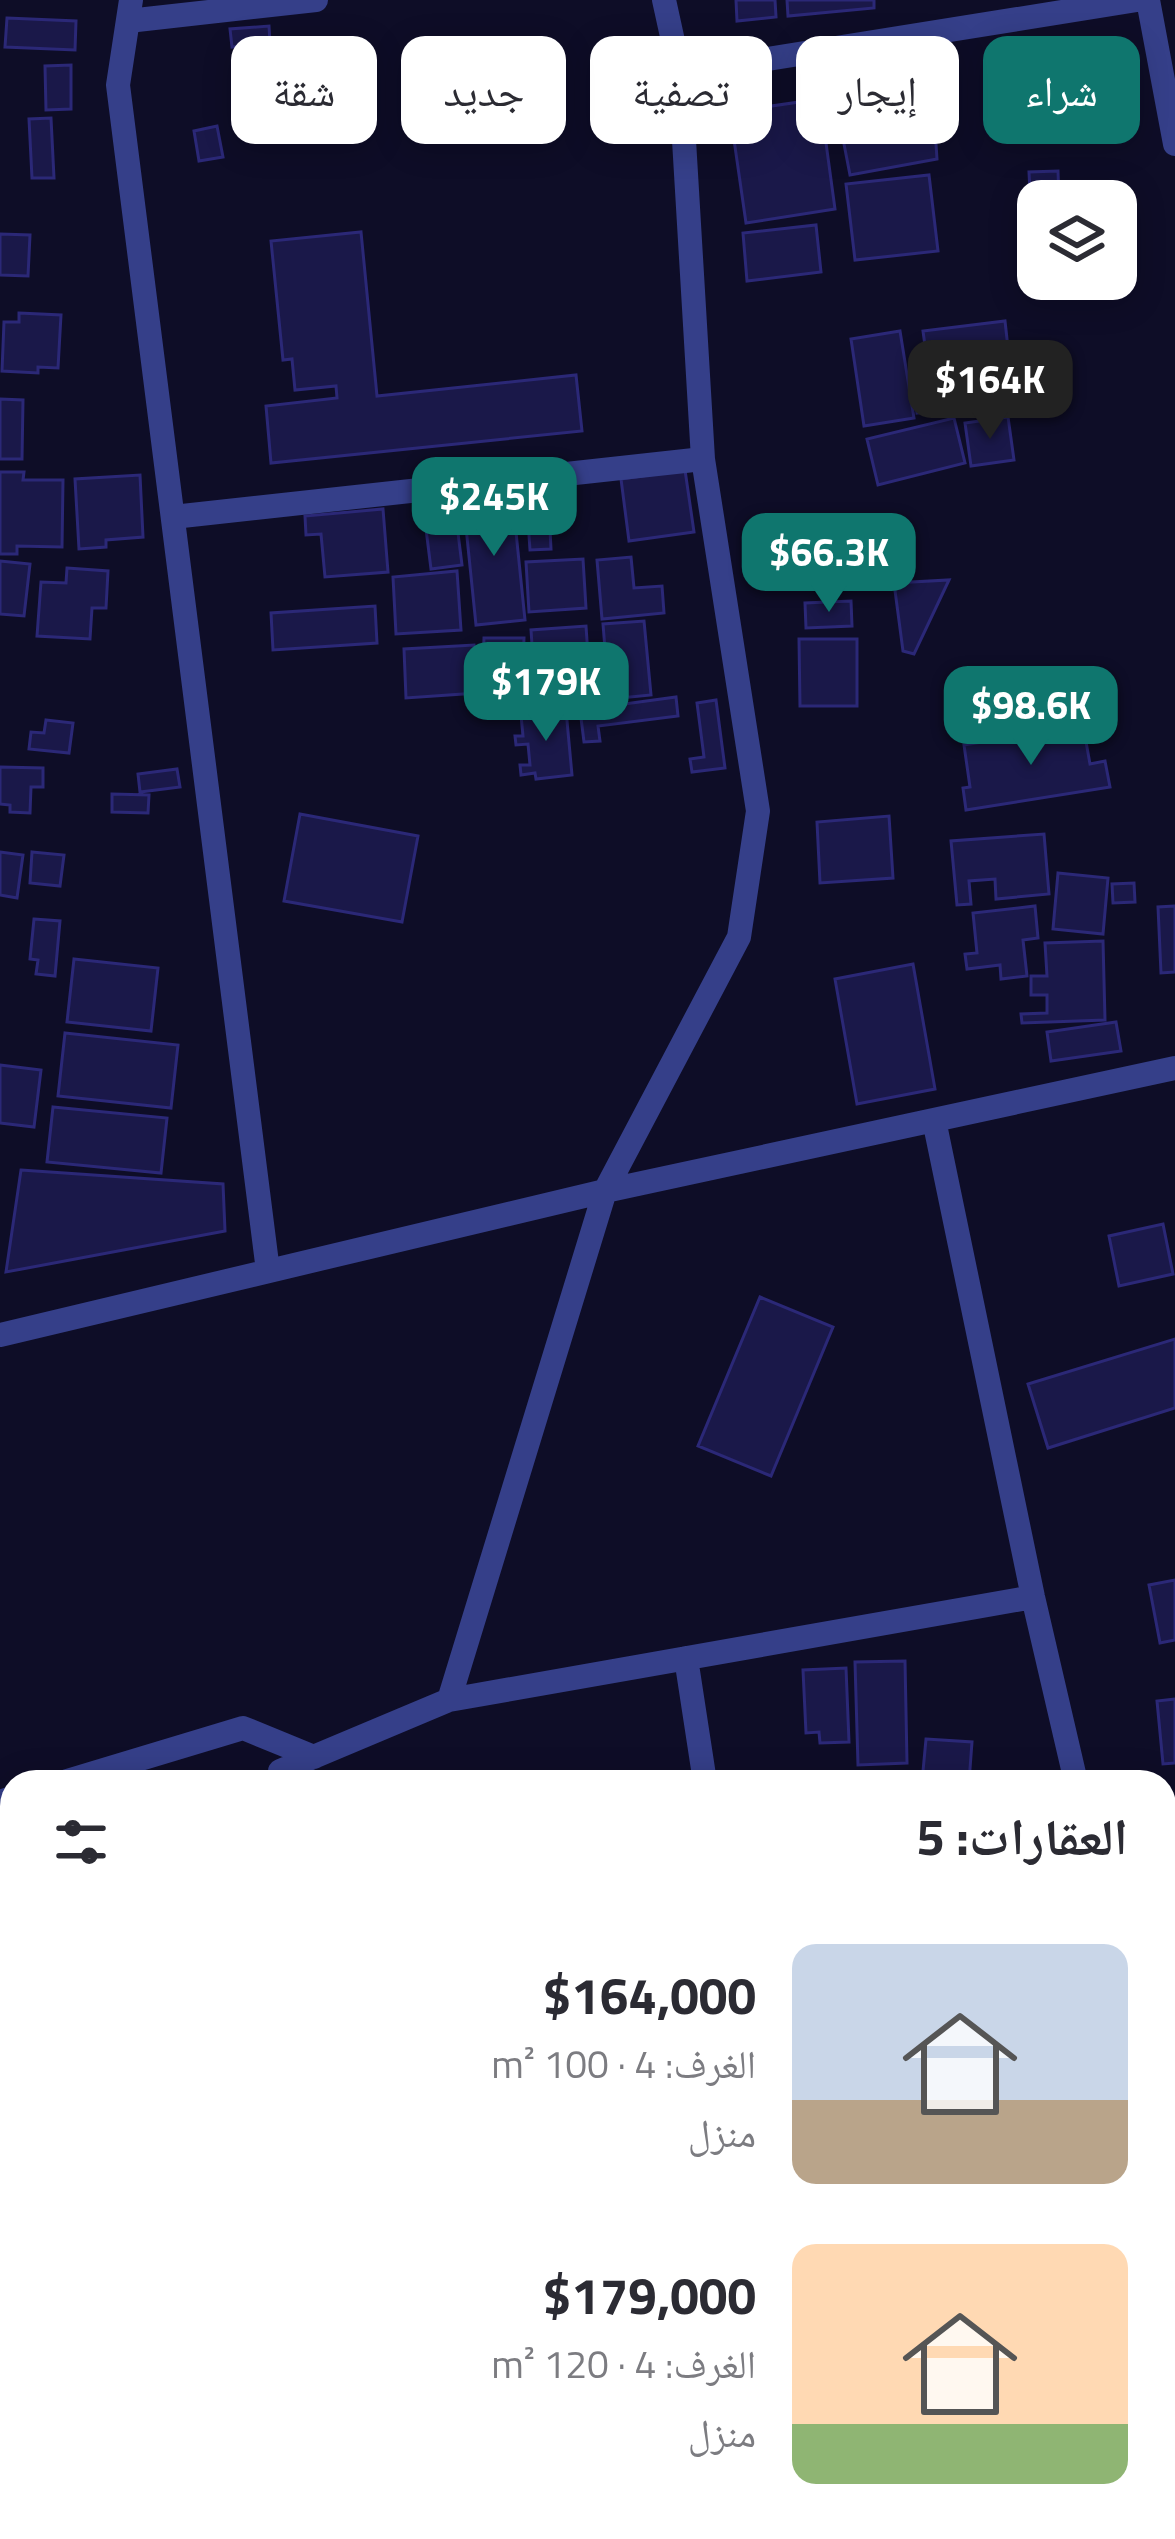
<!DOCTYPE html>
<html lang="ar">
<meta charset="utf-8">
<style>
:root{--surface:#fff;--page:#f7f7f7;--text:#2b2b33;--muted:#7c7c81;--accent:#0f766e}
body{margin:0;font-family:"Titillium Web","Noto Naskh Arabic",sans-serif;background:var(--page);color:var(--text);direction:rtl;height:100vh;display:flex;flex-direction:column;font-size:45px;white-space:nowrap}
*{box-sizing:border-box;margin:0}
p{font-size:39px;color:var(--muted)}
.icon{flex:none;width:66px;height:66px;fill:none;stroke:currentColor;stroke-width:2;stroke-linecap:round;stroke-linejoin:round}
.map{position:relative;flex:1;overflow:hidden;direction:ltr}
.details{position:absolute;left:0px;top:1770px;width:1176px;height:771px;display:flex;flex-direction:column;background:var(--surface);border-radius:36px 36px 0 0;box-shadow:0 6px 30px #0003;direction:rtl}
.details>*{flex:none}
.hud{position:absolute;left:36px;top:36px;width:1104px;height:108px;direction:rtl;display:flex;gap:24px}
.fabs{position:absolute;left:1017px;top:180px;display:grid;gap:24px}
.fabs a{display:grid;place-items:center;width:120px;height:120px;border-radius:24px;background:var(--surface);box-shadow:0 6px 30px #0003;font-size:60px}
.price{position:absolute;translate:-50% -102px;padding:0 27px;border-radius:24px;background:var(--accent);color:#fff;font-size:39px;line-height:78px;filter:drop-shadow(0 3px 6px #0008)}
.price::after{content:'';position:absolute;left:50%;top:72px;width:36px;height:27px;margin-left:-18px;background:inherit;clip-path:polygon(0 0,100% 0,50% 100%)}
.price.on{background:#222;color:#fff}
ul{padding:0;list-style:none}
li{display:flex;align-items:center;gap:36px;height:300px;padding:0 48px}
li span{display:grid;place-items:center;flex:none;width:336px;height:240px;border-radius:24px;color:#555}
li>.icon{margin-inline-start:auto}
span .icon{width:144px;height:144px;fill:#fffc;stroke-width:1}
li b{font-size:51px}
h2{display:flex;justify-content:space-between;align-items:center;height:144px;padding:0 48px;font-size:51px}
.tag{padding:0 42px;border-radius:24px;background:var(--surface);box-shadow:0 6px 30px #0003;font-size:42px;line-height:108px}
.tag.on{background:var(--accent);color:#fff}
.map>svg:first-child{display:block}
.building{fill:#1a1849;stroke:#2b2877;stroke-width:3}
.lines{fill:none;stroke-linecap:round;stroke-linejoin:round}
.street{stroke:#353f89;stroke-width:24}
</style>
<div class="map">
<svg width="1175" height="2539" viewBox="0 0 1175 2539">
<rect width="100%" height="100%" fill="#0e0d27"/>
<path class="building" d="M736,0H775L776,17L737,21Z
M787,0H874V8L788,16Z
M7,18L76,21L75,50L5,47Z
M269,26L270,43L232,47L230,29Z
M71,65V109L46,110L45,66Z
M820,99L835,209L746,223L730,112Z
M933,99L937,159L850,175L838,113L868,106L874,141L885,139L882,106Z
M51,118L54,178H32L29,119Z
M217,126L223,157L199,161L194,131Z
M1058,171L1059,201H1038V213H1031L1029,172Z
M929,175L938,251L855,260L846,184Z
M816,225L821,272L747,281L743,233Z
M361,232L377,396L576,375L582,431L271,463L266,406L337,398L336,386L295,390L292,359L283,360L271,241Z
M0,234L30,235L28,276L0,275Z
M19,313L61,315L58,368L38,367V373L2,371L4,322H19Z
M1005,321L1014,402L917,413L913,377L929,375L923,331Z
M900,331L914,418L864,426L851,339Z
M0,399L23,400L22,459H0Z
M1008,417L1014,460L971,466L965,423Z
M954,418L965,463L878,485L867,439Z
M685,470L694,532L629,541L621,479Z
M0,472H24L23,480H63L62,547L17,546V554H0Z
M140,475L143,537L106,540V547L79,549L75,479Z
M548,490L551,549L530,550L526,492Z
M512,493L525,620L476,625L463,498Z
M454,501L462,565L431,569L423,505Z
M383,509L388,572L325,577L321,534L306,535L305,516Z
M631,557L634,588L662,586L664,613L602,619L597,560Z
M583,559L586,608L529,612L526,562Z
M0,561L30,564L24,616L0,614Z
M67,568L108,571L106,608H92L90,639L37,636L41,582L66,583Z
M457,571L461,630L396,634L393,577Z
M949,580L914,654L903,651L894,583Z
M851,601L852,626L806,628L805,603Z
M375,606L377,643L273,650L271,613Z
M644,621L651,695L609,699L603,624Z
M586,626L590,685L535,689L531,630Z
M484,638H524L523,666H483Z
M799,639H857V706H800Z
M474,645L477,693L406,698L404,649Z
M676,697L678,716L598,726L600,741L584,742L580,710Z
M716,700L725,768L692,772L690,759L704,757L697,703Z
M566,710L572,775L536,779L535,773L521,775L520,765H530L528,744L516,745L515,736H523L521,715Z
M46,720L73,723L69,753L29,749L31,732L44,733Z
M1083,725L1090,764L1105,761L1110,787L966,810L963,788L970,787L964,745Z
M0,767L43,768V787H31L30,813L10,812V805L0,804Z
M177,769L180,787L140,792L138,774Z
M112,794L149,795L148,813L112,812Z
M300,814L418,836L402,922L284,901Z
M889,816L893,878L820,883L817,822Z
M1044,834L1049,894L996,899L995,879L969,881L971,904L957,905L951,841Z
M0,852L23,855L17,898L0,895Z
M32,852L64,855L60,886L30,883Z
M1058,873L1108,878L1103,934L1053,929Z
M1134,883L1135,902L1113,903L1112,884Z
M1035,906L1038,938L1023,940L1027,976L1001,979L1000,965L967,969L965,954L977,953L973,913Z
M1175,906V972L1161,973L1158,907Z
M34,919L60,921L55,976L36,974L38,960L30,959Z
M1103,941L1105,1020L1022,1023L1021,1014L1047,1013V995H1031V976H1047L1045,943Z
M74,959L158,968L151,1031L67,1022Z
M913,964L935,1089L857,1104L835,979Z
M1116,1022L1121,1051L1051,1061L1047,1032Z
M65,1033L178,1045L171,1108L58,1096Z
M0,1065L41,1070L34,1127L0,1123Z
M53,1107L167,1118L161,1173L47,1162Z
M21,1170L223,1184L225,1231L6,1272Z
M1163,1224L1173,1274L1119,1286L1109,1236Z
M760,1297L833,1327L771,1476L698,1446Z
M1175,1339V1408L1048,1448L1028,1384Z
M1175,1580V1640L1160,1643L1149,1585Z
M905,1661L907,1763L858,1765L855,1662Z
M846,1668L849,1742L820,1743L819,1732L806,1733L803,1670Z
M1175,1699V1763L1163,1764L1157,1701Z
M926,1739L972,1742L969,1782H922Z"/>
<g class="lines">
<path class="street" d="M131,0L118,85L268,1271
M1148,0L1175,144
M128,21L316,0
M680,73L1137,0
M173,517L703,459
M934,1120L1033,1597L1076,1782
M0,1335L605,1191L1175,1068
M686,1658L705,1782
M449,1700L1033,1597
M64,1782L243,1728L314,1757
M282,1782L280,1771L449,1700L605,1191L739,937L758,811L703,459L680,73L664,0
M0,1802L12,1798
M0,2291L12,2369
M37,2529L38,2539
M402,2529L403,2539
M693,2539L698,2529"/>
</g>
</svg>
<div class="fabs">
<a><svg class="icon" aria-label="layers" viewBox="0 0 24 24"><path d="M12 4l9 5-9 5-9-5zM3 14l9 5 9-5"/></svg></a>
</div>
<b class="price on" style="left:990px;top:442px">$164K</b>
<b class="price" style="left:494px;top:559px">$245K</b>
<b class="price" style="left:829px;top:615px">$66.3K</b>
<b class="price" style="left:546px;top:744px">$179K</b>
<b class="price" style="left:1031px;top:768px">$98.6K</b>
<div class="hud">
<a class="tag on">شراء</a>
<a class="tag">إيجار</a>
<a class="tag">تصفية</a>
<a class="tag">جديد</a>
<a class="tag">شقة</a>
</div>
<section class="details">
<h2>العقارات: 5<svg class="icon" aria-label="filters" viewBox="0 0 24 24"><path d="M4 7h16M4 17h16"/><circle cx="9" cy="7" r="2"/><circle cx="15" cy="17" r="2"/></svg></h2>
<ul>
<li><span style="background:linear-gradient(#c9d6e8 65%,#b9a48a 0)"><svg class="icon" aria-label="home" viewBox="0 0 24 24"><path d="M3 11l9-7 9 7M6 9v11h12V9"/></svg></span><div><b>$164,000</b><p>الغرف: 4 · 100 m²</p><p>منزل</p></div></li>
<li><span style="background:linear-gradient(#ffd9b3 75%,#8fb573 0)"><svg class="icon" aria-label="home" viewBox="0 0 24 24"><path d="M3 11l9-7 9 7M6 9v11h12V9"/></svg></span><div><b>$179,000</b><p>الغرف: 4 · 120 m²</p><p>منزل</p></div></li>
</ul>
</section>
</div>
